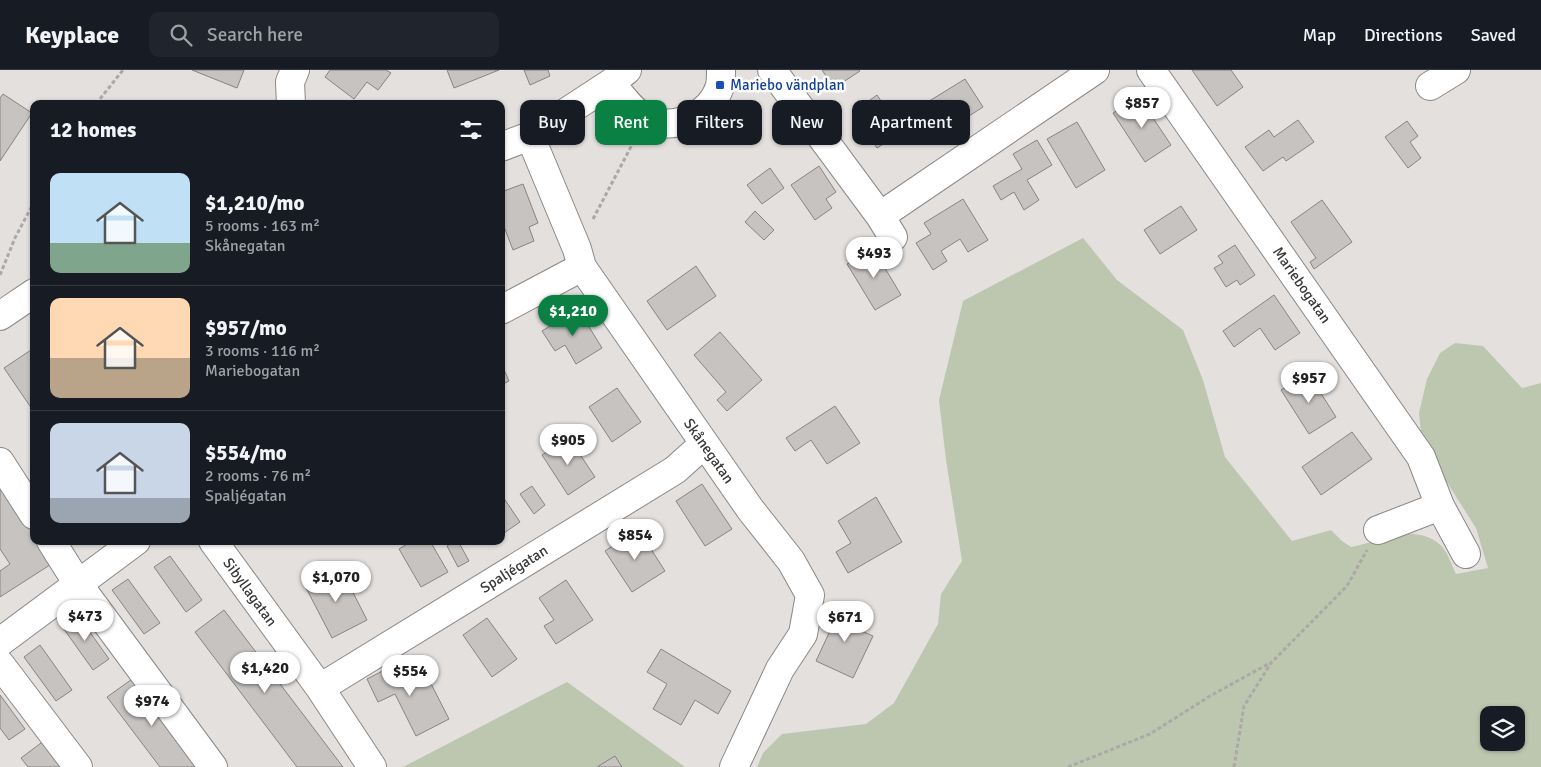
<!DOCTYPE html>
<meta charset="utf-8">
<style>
:root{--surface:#171b24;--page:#20242c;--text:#f1f3f6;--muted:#9ea1a6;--line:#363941;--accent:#0b8043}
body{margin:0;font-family:Signika,sans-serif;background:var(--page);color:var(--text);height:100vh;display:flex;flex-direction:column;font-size:19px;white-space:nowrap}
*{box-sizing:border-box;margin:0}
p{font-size:16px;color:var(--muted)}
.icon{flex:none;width:28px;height:28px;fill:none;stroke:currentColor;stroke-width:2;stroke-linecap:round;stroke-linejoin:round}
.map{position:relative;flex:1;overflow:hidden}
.sheet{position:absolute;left:30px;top:30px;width:475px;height:445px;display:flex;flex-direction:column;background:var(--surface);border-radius:10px;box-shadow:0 1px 4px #0004}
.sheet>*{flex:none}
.guide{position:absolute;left:520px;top:30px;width:475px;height:45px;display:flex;gap:10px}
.fabs{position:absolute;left:1480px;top:636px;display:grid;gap:10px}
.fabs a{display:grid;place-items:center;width:45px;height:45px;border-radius:10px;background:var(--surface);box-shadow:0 1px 4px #0004;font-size:25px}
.price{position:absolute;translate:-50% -42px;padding:0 11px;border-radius:18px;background:#fff;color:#222;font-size:16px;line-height:32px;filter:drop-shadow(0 1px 2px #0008)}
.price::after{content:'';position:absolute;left:50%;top:30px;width:15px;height:11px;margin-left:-8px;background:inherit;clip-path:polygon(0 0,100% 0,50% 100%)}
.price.on{background:var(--accent);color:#fff}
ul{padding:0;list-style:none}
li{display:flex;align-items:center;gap:15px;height:125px;padding:0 20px}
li+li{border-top:1px solid var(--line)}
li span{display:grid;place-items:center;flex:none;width:140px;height:100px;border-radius:10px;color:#555}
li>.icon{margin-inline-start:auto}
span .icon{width:60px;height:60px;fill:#fffc;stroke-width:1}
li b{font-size:21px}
h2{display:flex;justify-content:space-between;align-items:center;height:60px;padding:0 20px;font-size:21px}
.tag{padding:0 18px;border-radius:10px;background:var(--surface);box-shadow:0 1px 4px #0004;font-size:18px;line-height:45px}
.tag.on{background:var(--accent);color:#fff}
header{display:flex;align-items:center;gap:30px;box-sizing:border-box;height:70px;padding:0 25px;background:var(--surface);border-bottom:1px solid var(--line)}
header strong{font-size:24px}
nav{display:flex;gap:28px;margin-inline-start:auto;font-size:18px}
.search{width:350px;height:45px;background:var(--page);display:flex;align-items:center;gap:12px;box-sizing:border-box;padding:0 18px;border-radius:10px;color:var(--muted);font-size:19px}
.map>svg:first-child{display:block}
.green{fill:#bdc7af;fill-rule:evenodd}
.building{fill:#c6c3c1;stroke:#878482}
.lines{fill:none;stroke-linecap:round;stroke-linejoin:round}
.minor-casing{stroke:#8b8886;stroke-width:30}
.path{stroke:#aba8a7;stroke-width:3;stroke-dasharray:4 2.5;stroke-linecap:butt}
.minor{stroke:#fff;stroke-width:28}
.transit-dot{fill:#1a4fb4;stroke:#fff;stroke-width:2}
.labels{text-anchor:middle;stroke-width:5;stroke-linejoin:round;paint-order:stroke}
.transit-label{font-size:15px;fill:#164399;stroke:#fff;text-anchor:start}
.street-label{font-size:15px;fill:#3a3938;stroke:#fff}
</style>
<header>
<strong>Keyplace</strong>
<div class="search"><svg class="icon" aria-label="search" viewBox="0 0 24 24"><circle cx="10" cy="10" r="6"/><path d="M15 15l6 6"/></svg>Search here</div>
<nav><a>Map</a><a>Directions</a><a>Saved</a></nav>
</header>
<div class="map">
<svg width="1541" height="697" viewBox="0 0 1541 697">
<rect width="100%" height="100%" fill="#e3e0de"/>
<path class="green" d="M1083,168L1117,210L1183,260L1203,310L1225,387L1292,471L1331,460L1342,471L1351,477C1379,472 1412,453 1438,473C1447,479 1451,494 1456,504L1488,498L1476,458L1427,381L1421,363L1419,343L1427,309L1440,283L1455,273L1483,276L1522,318L1541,313V697H757L763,683L782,664L866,654L894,633L938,554L941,524L962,491L946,390L939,330L963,231ZM1489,645H1516V672H1489Z
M567,612L685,697H403Z"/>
<path class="building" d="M192,0H244L237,18Z
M330,0H386L391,3L378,20L367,12L354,29L325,7Z
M447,0H499L454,18Z
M524,0H548L550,6L530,15Z
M822,0H859L860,1L834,18Z
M1192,0H1231L1243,17L1217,36Z
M965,9L983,37L944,62L926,33Z
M3,24L32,43L0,91V28Z
M877,25L902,62L877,78L853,42Z
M1139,27L1171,75L1145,92L1113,43Z
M1298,50L1314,72L1286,91L1283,87L1263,101L1245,77L1269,60L1274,67Z
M1407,51L1418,66L1410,72L1421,88L1408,98L1385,67Z
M1077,52L1105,100L1076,118L1047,69Z
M1037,70L1052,95L1027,110L1039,130L1024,140L1014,122L1001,130L993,116L1022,99L1013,84Z
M819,96L836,122L826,129L832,138L815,150L791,115Z
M770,98L784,118L762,134L747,115Z
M523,114L538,153L529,157L534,171L513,180L503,154H501V122Z
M963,129L988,170L968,182L960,169L941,181L947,191L933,200L916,173L931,164L924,153Z
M1322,130L1352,172L1314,199L1310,192L1316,188L1291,152Z
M1181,136L1197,160L1160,184L1144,160Z
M755,141L774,160L764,170L745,152Z
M1235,175L1255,205L1240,215L1237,210L1226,217L1214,198L1223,193L1218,186Z
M873,178L901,225L875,240L847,194Z
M696,196L716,226L667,260L647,231Z
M1274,225L1300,263L1275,280L1260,258L1234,277L1223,261Z
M578,239L602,278L576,294L565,275L555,281L542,261Z
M720,262L762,310L727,341L717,330L726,322L694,285Z
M34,278V342L4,298Z
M501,293L509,311L501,315Z
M1308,303L1336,347L1309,364L1281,320Z
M617,318L641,352L612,372L589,337Z
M835,336L860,373L827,394L811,370L795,381L786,368Z
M1352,362L1372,389L1321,425L1302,397Z
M569,368L595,407L568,425L542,385Z
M0,411L34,464V471H39L53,493L0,527V501L10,494L0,479Z
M702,414L732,459L705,476L676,431Z
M532,416L545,435L534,444L520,424Z
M501,424L520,452L501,465Z
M876,427L902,472L848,503L836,482L851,473L838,451Z
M638,459L665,501L632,522L605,481Z
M412,471H430L448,502L421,517L399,479Z
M455,471H458L469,491L458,497L447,476Z
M170,486L202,530L186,542L154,497Z
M340,497L367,550L332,568L305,516Z
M128,509L160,553L144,564L112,520Z
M566,510L593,550L556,574L544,556L554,550L539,528Z
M843,533L864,542L857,559L873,566L853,608L816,591Z
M224,540L343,697H297L195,562Z
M77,544L109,589L93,600L61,555Z
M487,548L517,589L492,607L463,565Z
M40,575L72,620L56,631L24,587Z
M661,579L731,621L718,644L695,630L681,655L653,639L667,614L647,602Z
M402,591L412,610L426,604L449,649L416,666L395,624L378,632L367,609Z
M135,607L204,697H160L107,627Z
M0,625L25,659L9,670L0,658Z
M49,667L72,697H28L21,688Z
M615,686L622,697H597Z"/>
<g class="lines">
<defs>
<path id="minor" d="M772,0L880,146L893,167
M1151,0L1421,387L1440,436L1466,484
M611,13C621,25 632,42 647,49C675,62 711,45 720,16C721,11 721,5 721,0
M1430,16L1456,0
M291,34L290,12L295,0
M530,66L577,179L582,197L750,439L791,491L810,525L803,564L780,599L734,697
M501,77L530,66L611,13L627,0
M880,146L1095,0
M501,240L582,197
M0,246L34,223
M0,392L34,445
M1378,460L1440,436
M51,471L78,514L213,697
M213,471L320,618L372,697
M0,572L136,471
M0,594L78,697
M320,618L675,400L704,374"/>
</defs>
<use href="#minor" class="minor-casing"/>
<path class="path" d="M96,34L123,0
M593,149L634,71
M0,205L15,168L34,132
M1068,697L1150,664L1210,626L1270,593
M1234,697L1244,636L1271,593L1347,516L1367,480"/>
<use href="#minor" class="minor"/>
</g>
<rect class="transit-dot" x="715" y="10" width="10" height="10" rx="2.5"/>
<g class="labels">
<g class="transit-label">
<text x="730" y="20">Mariebo vändplan</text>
</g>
<g class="street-label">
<text transform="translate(1302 215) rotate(55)" y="5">Mariebogatan</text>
<text transform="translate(709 381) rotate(55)" y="5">Skånegatan</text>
<text transform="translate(514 499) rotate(-32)" y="5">Spaljégatan</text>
<text transform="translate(250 522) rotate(54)" y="5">Sibyllagatan</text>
</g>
</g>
</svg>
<div class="fabs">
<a><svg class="icon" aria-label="layers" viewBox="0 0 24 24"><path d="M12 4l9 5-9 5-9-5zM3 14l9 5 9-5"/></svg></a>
</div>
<b class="price" style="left:1142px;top:59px">$857</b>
<b class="price" style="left:874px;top:209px">$493</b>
<b class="price on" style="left:573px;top:267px">$1,210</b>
<b class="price" style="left:1309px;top:334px">$957</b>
<b class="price" style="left:568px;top:396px">$905</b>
<b class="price" style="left:635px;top:491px">$854</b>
<b class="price" style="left:336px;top:533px">$1,070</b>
<b class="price" style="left:85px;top:572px">$473</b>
<b class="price" style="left:845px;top:573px">$671</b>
<b class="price" style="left:265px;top:624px">$1,420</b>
<b class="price" style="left:410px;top:627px">$554</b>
<b class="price" style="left:152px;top:657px">$974</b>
<div class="guide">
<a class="tag">Buy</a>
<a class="tag on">Rent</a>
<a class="tag">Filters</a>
<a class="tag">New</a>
<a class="tag">Apartment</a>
</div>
<section class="sheet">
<h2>12 homes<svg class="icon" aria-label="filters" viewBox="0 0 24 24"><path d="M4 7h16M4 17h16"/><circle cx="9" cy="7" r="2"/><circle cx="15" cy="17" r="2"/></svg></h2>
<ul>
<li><span style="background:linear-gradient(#bfe0f5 70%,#7fa58c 0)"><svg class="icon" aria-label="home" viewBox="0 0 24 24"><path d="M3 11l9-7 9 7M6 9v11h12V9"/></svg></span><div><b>$1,210/mo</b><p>5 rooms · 163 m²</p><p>Skånegatan</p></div></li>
<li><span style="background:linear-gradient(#ffd9b3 60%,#b9a48a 0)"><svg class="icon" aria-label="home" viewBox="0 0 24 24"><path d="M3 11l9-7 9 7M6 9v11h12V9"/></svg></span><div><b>$957/mo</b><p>3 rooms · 116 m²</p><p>Mariebogatan</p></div></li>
<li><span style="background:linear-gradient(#c9d6e8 75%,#9aa5b1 0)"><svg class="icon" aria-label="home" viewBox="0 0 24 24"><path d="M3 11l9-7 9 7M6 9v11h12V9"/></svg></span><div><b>$554/mo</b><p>2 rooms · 76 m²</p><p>Spaljégatan</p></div></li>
</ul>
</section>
</div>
